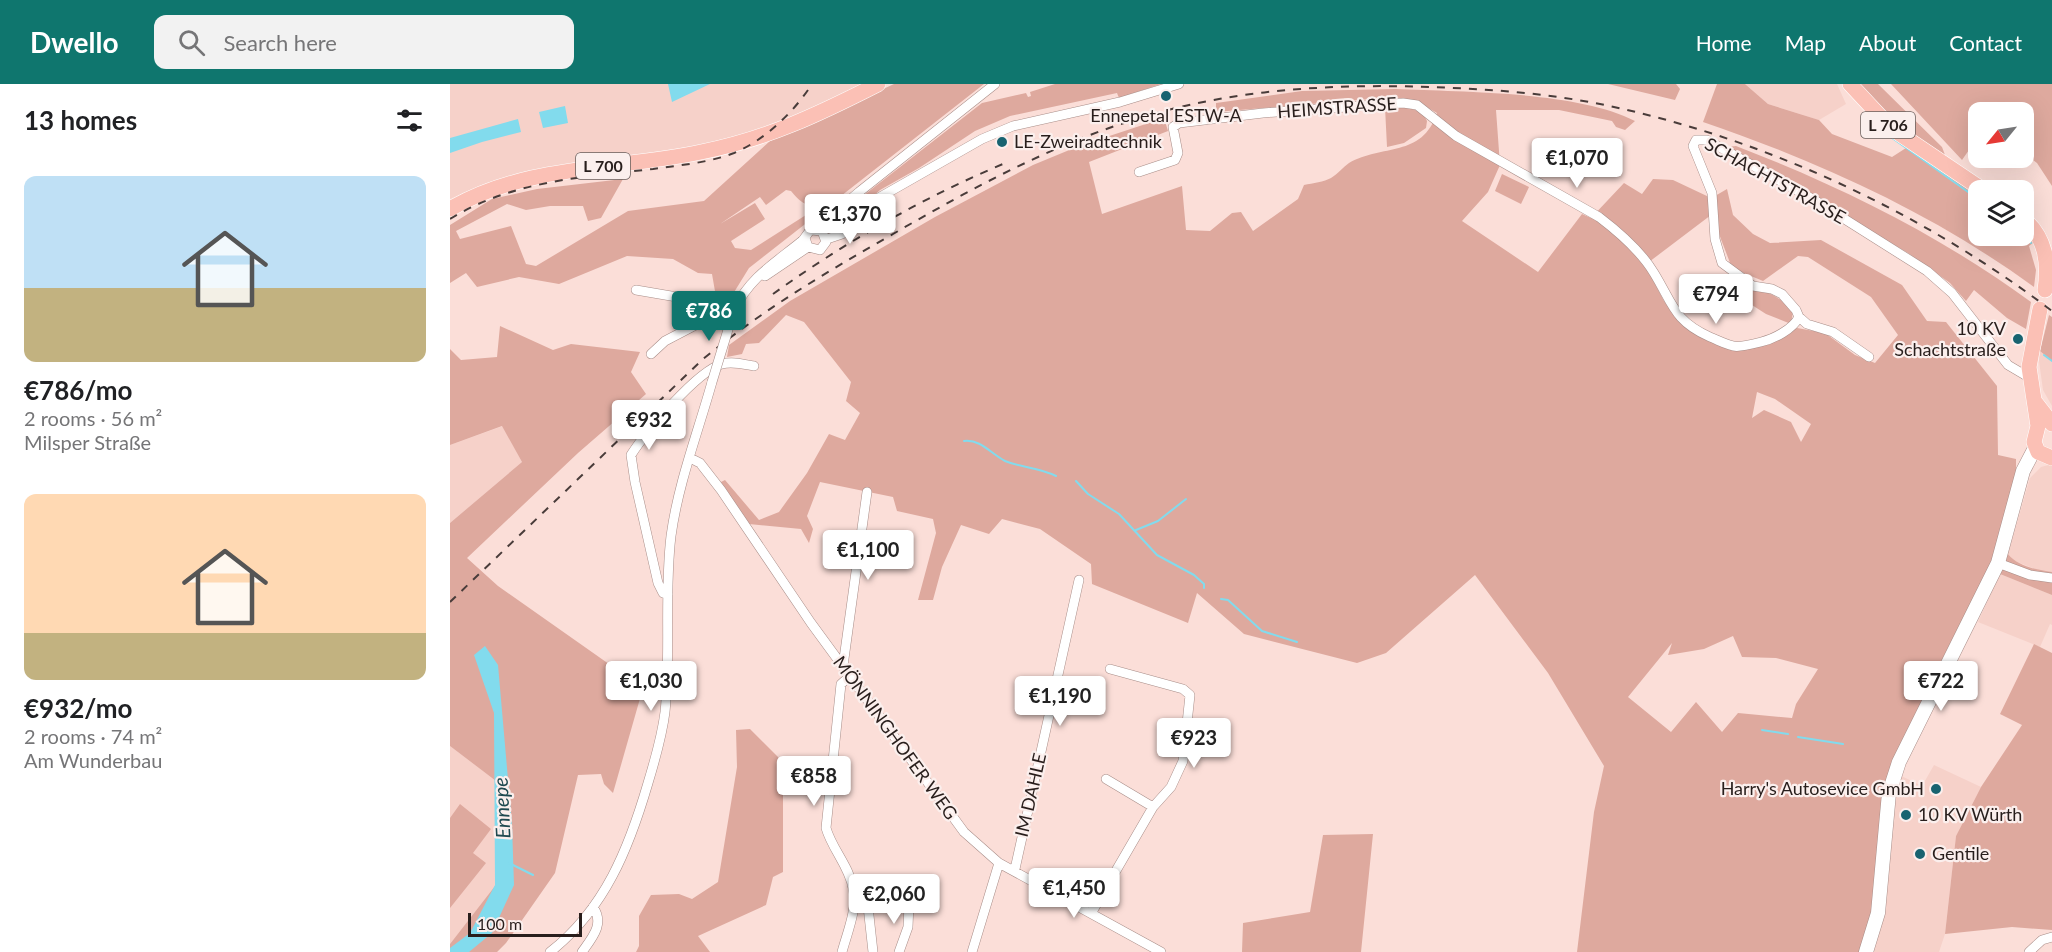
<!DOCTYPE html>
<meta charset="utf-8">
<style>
:root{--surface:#fff;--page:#f2f2f2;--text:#202124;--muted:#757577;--accent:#0f766e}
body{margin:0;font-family:Lato,sans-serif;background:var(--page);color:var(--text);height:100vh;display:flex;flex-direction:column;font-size:22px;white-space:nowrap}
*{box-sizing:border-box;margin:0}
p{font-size:20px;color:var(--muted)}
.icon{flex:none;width:33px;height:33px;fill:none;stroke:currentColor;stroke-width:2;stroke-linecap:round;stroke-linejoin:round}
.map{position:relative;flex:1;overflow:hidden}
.panel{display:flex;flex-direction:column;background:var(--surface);width:450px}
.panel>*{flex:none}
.needle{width:39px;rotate:240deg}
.fabs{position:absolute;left:1518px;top:18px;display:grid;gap:12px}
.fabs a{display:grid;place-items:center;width:66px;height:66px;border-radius:12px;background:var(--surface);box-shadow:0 6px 24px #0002;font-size:30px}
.scale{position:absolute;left:18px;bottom:15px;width:114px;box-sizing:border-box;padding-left:6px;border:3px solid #281e1c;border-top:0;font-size:16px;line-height:21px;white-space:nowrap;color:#281e1c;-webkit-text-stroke:4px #fbefed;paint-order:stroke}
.price{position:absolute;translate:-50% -51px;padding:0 14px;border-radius:6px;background:#fff;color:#222;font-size:20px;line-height:39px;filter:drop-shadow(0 2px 3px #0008)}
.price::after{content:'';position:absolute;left:50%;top:36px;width:18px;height:14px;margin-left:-9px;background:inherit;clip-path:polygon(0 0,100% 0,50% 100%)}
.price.selected{background:var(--accent);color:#fff}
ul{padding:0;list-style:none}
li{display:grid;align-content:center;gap:12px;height:318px;padding:0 24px}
li span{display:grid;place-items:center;height:186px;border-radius:12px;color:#555}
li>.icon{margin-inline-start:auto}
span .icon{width:108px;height:108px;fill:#fffc;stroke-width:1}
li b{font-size:26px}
h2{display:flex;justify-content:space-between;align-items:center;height:72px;padding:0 24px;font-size:26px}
header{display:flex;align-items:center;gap:36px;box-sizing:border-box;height:84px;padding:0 30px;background:var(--accent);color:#fff}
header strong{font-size:28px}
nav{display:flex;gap:33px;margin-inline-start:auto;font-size:21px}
.search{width:420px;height:54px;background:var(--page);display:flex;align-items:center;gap:15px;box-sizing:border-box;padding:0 21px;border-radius:12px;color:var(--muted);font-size:22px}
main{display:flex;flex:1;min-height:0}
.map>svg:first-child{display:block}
.built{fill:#f6d1c9}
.green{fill:#dea99e;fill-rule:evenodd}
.water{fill:#82dbed}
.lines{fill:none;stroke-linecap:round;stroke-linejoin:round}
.stream{stroke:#82dbed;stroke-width:2}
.street-casing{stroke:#a88d88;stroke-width:10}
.secondary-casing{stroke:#a88d88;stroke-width:15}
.primary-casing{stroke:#fff;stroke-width:16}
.street{stroke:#fff;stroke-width:9}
.secondary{stroke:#fff;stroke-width:14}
.primary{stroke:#fbc0b5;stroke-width:15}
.rail{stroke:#493c3a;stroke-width:2;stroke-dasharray:8 8;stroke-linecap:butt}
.street-bridge-casing{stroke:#a88d88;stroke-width:10;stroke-linecap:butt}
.street-bridge{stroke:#fff;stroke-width:9}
.poi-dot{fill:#186370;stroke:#fbefed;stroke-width:2}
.labels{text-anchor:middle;stroke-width:4.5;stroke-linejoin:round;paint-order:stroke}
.shield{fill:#fbefed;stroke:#675d5b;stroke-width:1.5}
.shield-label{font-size:16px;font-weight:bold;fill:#281e1c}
.street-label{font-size:18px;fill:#281e1c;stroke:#fbefed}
.poi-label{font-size:18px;fill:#281e1c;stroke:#fbefed;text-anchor:start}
.water-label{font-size:20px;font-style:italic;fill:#1f4950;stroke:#fbefed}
</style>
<header>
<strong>Dwello</strong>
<div class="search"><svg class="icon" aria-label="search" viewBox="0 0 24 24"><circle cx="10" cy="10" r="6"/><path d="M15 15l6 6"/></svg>Search here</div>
<nav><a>Home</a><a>Map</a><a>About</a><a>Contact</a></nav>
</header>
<main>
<section class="panel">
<h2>13 homes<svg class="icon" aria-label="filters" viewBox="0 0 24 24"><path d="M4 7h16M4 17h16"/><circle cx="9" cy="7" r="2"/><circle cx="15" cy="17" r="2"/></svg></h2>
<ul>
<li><span style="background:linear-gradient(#bfe0f5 60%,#c2b280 0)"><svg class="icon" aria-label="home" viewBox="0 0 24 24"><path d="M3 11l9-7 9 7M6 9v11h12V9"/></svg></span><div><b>€786/mo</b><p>2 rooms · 56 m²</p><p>Milsper Straße</p></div></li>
<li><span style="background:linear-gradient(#ffd9b3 75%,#c2b280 0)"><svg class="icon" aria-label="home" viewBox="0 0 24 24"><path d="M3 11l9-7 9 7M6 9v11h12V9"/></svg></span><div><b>€932/mo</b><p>2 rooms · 74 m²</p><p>Am Wunderbau</p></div></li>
</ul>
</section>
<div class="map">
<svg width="1602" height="868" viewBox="0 0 1602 868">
<rect width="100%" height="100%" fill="#fbded8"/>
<path class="built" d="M0,0H415L348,33L315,44L250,61L77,87L36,99L0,115Z
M1295,0H1387L1396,20L1369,36L1318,20Z
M1590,267L1602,277V322L1593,306L1589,277Z
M53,342L72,378L0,439V361Z
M1602,380V488L1588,486L1562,476L1558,470L1580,394L1591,383Z
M1550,490L1602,511V541L1600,540L1590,563L1528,538Z
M0,662L46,697L47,750L45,802L0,860Z
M1484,681L1531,703L1506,752L1495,850L1489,868H1412L1439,686L1472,702Z"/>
<path class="green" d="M444,0H534L299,184L278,218L266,213L262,190L248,189L223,175L177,172L109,200L69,193L27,203L16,189L0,199V141L42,115L87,105L173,95L151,134L138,137L133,122H100L76,126L57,120L6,147L10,155L61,142L76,180L86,182L178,127L254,117L320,57ZM336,106L341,107C356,125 359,123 379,111L381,115L301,166L285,164L281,157L315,135L305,119L270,140L310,113L316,121Z
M605,0H711L669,14L667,9L560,32L525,47L469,84L430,106L406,127V118L418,108L532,19L576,9L578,13L581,12L580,8Z
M1158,0H1226L1230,5L1225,16Z
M1267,0H1295L1318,20L1369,36L1382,50L1442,73L1456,64L1528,112V152H1574V144L1584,158L1579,162L1586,186L1584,203C1484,130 1370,78 1253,38Z
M1408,0H1428L1492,63L1495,71L1491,73L1418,14Z
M1441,0H1602V102L1587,79L1574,69V28H1528V53L1512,76Z
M945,5C1011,8 1127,7 1185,37L1175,46L1166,43L1162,37L1109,26H1046L1050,81L1038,108L1012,137L1088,188L1132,130L1141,134L1174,99L1192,110L1203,95L1223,96L1259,113L1261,131L1195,181L1214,217L1231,240L1243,249L1283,267L1325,256L1347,244L1375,249L1405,271L1425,279L1448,251L1421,213L1358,173L1348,172L1313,197L1282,184L1269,150L1265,112L1277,105L1283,131L1303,150L1320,159L1371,156L1452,201L1477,237L1496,238L1547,302L1548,371L1566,375V400L1541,480L1439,686L1422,838L1412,868H1127L1144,728L1154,682L1098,589L1025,491L936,569L907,579L794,550L747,509L738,539L642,500L641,480L590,445L552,435L539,450L511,441L492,483L483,516H468L486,449L483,435L447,427L443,413L370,398L357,432L363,445L359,459L351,445L299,440L267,400L275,396L309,436L329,428L357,389L379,350L395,356L410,329L396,317L401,298L354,238L336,231L309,259L296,260L292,270L277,273L279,261L340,217L485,133L583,81L629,62L714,34L718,47L639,78L652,130L732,102L736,146L760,147L782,129L791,128L803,147L848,115L854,101C863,99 874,98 881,94C888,90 893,83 899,79C932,60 972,74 987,29L966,17L944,13L766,28V19L852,7ZM1307,308L1325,315L1361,340L1351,358L1341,338L1314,326L1302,334ZM1283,552L1292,573L1326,574L1368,585L1346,620L1342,634L1288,629L1272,648L1246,618L1221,648L1178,613L1222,559L1218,571L1254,565Z
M954,22L973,29L977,37L976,44L954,59L937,63L935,23Z
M1286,62C1390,102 1491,152 1581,218L1576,245L1557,234L1524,206L1516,217L1500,199L1458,169L1277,63Z
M1052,90L1079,103L1071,120L1045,107Z
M1299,202C1318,208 1329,212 1343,227L1341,240L1316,230L1291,214Z
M1599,231L1602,233V277L1590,267Z
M50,242L103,266L121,260L190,268L181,288L196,310L128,369L17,474L48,502L193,604L163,709L154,700L151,690L128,691L105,789L56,859L47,868H0V860L45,802L46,697L0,662V439L72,378L52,342L0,361V265L11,276L47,273Z
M1558,470C1567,482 1587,486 1602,488V511L1550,490Z
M1584,560L1602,569V846L1562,843L1495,850L1506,752L1531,703L1572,641L1550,630Z
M300,645L333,678V788L323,793L316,821L248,852L260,868H186L189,862V832L201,811L229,810L242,815L268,798L287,683L286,646Z
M10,720L41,745L23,769L36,779L0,824V734Z
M923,750L911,868H792L793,839L860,828L873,751Z"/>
<path class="water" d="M218,0H260L222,18Z
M115,22L118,39L93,44L89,28Z
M68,35L71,48L32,58L0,69V54Z
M35,562L48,581L62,741L64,801L42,849L19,868H0V864L20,849L45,801L44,629L24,571Z"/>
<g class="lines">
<path class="stream" d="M1431,46L1528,115
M1574,150L1581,159
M1594,271L1602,277
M514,357C531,355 541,370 555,377C572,384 588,383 606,392
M626,397L638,410L669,430L707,471L744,491L754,500V504
M686,446L708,437L736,415
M771,515L778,516L812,547L847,558
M1312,646L1338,650
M1348,653L1393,660
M59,779L83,791"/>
<defs>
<path id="street" d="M689,88L725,76L728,69L723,43L729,39L813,29L953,19L967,21L1006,52L1149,133C1170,149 1191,167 1204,189C1223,220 1224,237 1260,253C1286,264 1282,265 1311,258C1324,255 1343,245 1349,233
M372,147L382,131L409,108L545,0
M377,155L392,150L418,120L532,55L563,42L670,18L729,0
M315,192L358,163
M186,206L256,218L284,226C300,193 325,179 352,157C356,153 357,149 361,146L372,147L376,158L370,166L358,163L355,154
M201,270L215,257L278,224
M1419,273L1383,248L1357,240L1349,233L1346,226L1332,210L1322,205L1303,202L1272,179L1265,155L1262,109L1243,62L1246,56H1257L1366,117L1477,187L1502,209L1558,281L1580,294
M240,374L250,379L271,406L361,539L514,748L549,779L711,868
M1548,479L1580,491L1602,494
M218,510L213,509L208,499L185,398L181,371C195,349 247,287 272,280C282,277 293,280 304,282
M393,582L417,408
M656,695L703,723
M565,785L629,496
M402,801H412L416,804L423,868
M642,828L703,723L721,703L733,677L740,611L733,605L660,585
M100,868C155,825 179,764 198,699C205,676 212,652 215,628C221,570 214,510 221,452C228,400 248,348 262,298
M132,868C142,854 155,840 143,823
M392,868C397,849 408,824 403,804C399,782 382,765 376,744L391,600L400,592
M449,868L458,843L459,819
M522,868L549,779
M1579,868L1592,856L1602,853"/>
<path id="secondary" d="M1416,868L1428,829L1439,709L1449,678L1548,479L1573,387L1585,364"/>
<path id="primary" d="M1400,0L1441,44L1533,106
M0,125C77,80 167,86 251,68C317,55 369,30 428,0
M1574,135C1596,154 1599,179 1595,206
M1590,225L1579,283L1588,342L1584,358L1588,368L1602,374
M1586,319L1602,340"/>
</defs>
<use href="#street" class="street-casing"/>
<use href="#secondary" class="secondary-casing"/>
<use href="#primary" class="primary-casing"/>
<use href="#street" class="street"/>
<use href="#secondary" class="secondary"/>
<use href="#primary" class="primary"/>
<path class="rail" d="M0,135C61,97 133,93 203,85C230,81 258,79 284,69C315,56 344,28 362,0
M323,210C394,159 472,114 553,80
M0,518L253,275C314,225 375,189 443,150C531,99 620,51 718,26C804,4 892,0 981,3C1037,5 1094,9 1150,20C1311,53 1471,127 1602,227"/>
<defs>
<path id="street-bridge" d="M262,298L284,226"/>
</defs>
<use href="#street-bridge" class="street-bridge-casing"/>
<use href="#street-bridge" class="street-bridge"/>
</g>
<g class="poi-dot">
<circle cx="716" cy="12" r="6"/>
<circle cx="552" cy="58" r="6"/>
<circle cx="1568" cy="255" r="6"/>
<circle cx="1486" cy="705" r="6"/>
<circle cx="1456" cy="731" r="6"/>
<circle cx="1470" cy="770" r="6"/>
</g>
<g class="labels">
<g class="shield">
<rect x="1411" y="28" width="54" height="26" rx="4.5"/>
<rect x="126" y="69" width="54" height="26" rx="4.5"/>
</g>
<g class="shield-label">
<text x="1438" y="47">L 706</text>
<text x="153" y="88">L 700</text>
</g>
<g class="street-label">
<text transform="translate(887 24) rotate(-4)" y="6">HEIMSTRASSE</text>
<text transform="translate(1325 97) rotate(29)" y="6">SCHACHTSTRASSE</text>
<text transform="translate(445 654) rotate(54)" y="6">MÖNNINGHOFER WEG</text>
<text transform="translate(581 711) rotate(-77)" y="6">IM DAHLE</text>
</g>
<g class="poi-label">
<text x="716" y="38" text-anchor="middle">Ennepetal ESTW-A</text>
<text x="564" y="64">LE-Zweiradtechnik</text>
<text x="1556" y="251" text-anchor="end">10 KV<tspan x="1556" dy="21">Schachtstraße</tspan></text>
<text x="1474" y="711" text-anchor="end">Harry's Autosevice GmbH</text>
<text x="1468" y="737">10 KV Würth</text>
<text x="1482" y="776">Gentile</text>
</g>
<g class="water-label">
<text transform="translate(52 724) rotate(-93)" y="7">Ennepe</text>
</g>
</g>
</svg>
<div class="fabs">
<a><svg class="needle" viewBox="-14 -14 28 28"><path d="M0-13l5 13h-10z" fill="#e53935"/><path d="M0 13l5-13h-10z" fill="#757577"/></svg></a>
<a><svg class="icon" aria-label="layers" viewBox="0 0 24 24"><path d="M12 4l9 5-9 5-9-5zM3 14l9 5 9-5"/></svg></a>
</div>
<div class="scale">100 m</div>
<b class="price" style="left:1127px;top:105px">€1,070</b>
<b class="price" style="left:400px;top:161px">€1,370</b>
<b class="price" style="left:1266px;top:241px">€794</b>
<b class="price selected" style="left:259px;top:258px">€786</b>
<b class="price" style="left:199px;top:367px">€932</b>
<b class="price" style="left:418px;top:497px">€1,100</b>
<b class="price" style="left:201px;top:628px">€1,030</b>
<b class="price" style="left:1491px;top:628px">€722</b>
<b class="price" style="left:610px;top:643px">€1,190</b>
<b class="price" style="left:744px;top:685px">€923</b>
<b class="price" style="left:364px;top:723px">€858</b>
<b class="price" style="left:624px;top:835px">€1,450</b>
<b class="price" style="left:444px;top:841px">€2,060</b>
</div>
</main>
